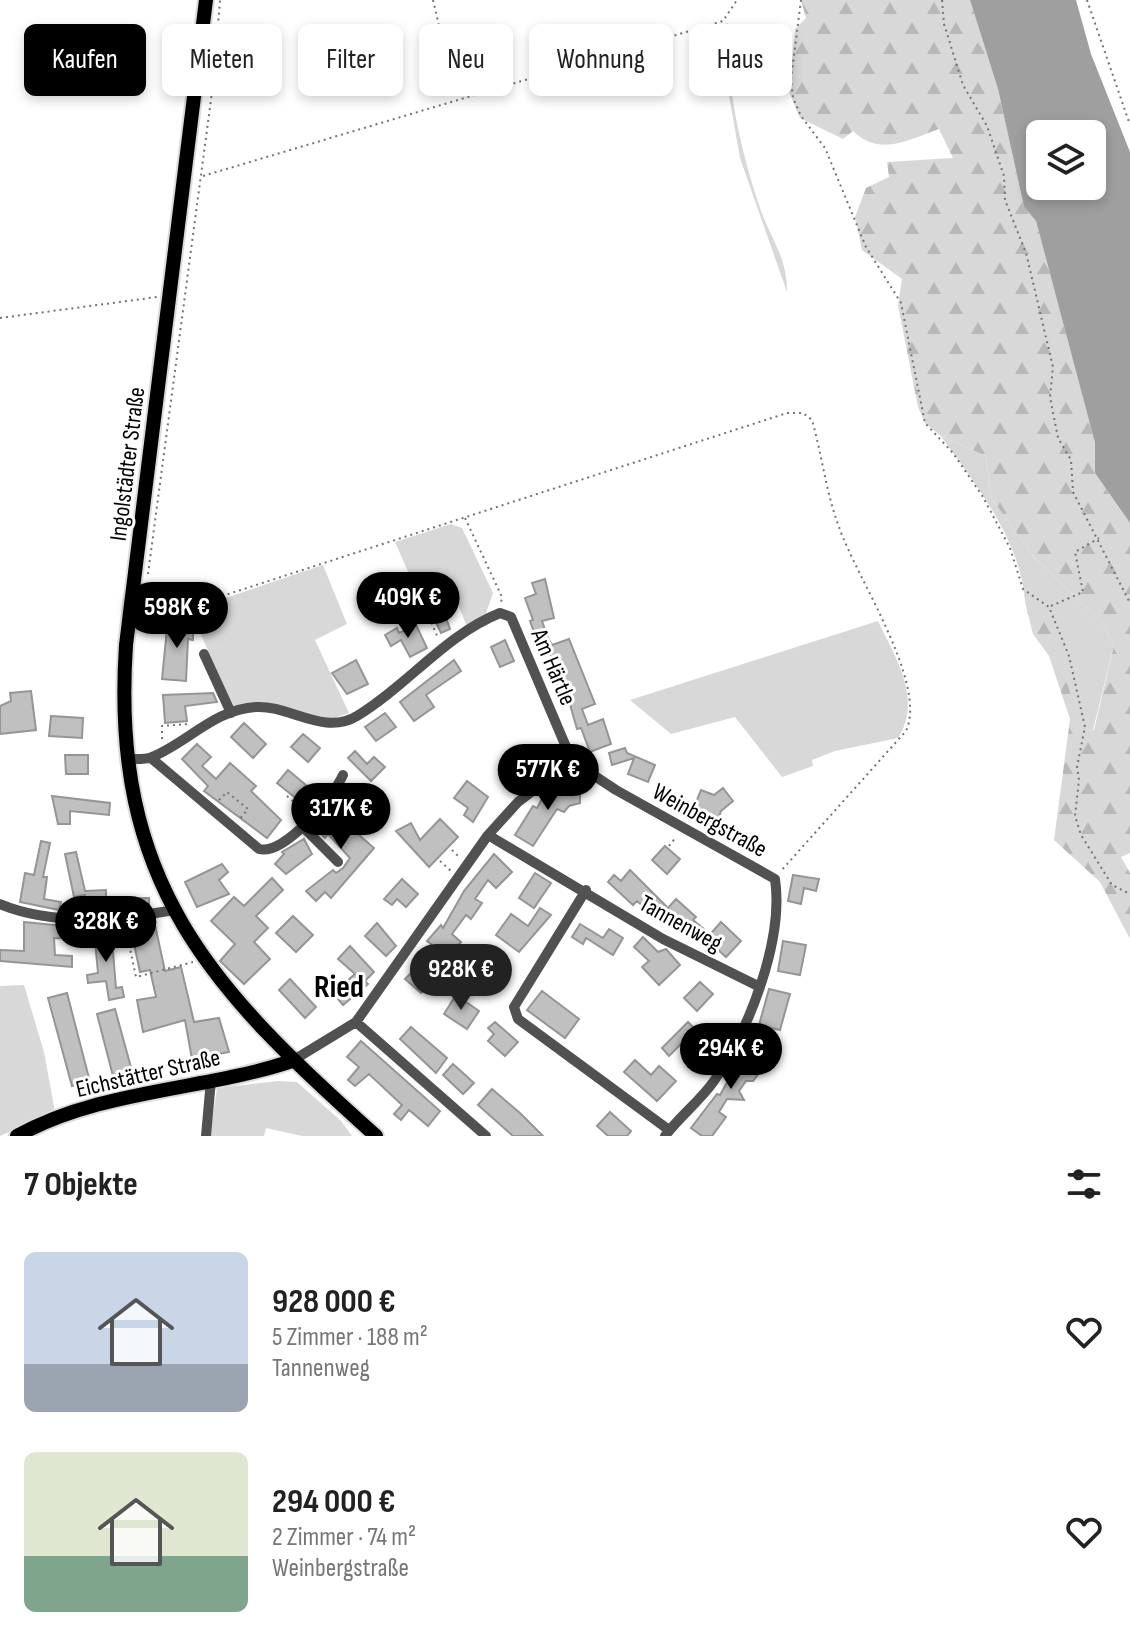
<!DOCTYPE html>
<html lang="de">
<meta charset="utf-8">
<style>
:root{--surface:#fff;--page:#f6f6f6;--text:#222;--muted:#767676;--accent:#000}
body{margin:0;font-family:"Sofia Sans Condensed",sans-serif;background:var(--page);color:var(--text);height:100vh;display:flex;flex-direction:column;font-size:30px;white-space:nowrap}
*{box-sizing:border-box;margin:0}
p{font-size:26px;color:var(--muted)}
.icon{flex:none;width:44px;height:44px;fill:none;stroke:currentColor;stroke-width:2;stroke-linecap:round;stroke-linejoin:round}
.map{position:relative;height:1136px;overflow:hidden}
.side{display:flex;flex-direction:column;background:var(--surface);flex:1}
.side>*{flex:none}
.banner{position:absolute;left:24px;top:24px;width:1082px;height:72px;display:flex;gap:16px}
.fabs{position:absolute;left:1026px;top:120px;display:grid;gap:16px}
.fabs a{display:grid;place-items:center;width:80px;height:80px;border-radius:12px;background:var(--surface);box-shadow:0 4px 12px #0003;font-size:40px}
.price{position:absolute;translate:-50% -68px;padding:0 18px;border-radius:28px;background:var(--accent);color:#fff;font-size:26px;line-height:52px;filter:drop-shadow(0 2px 4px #0008)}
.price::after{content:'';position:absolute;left:50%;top:48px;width:24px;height:18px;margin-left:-12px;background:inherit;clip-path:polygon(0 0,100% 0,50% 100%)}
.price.active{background:#222;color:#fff}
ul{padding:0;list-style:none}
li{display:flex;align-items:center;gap:24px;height:200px;padding:0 24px}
li span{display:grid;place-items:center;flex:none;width:224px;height:160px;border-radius:12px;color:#555}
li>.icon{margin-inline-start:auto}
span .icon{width:96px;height:96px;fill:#fffc;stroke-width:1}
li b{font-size:34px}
h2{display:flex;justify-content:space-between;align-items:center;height:96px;padding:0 24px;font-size:34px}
.tag{padding:0 28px;border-radius:12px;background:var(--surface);box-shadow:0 4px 12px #0003;font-size:28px;line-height:72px}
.tag.active{background:var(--accent);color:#fff}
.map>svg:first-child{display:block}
.grass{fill:#d8d8d8}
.forest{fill:url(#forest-firs)}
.water{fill:#9f9f9f;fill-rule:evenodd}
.building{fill:#c0c0c0;stroke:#959595;stroke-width:2}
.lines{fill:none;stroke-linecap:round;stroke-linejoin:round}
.major-casing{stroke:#dbdbdb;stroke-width:18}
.path{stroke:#737373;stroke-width:2;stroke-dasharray:2 4;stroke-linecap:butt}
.minor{stroke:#515151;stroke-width:10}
.major{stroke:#000;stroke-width:14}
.labels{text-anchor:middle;stroke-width:6;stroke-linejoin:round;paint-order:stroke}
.street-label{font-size:24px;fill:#000;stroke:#fff}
.district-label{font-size:32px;font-weight:bold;fill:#000;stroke:#fff}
</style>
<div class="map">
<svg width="1130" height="1136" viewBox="0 0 1130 1136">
<defs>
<pattern id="forest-firs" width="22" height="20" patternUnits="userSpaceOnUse" patternTransform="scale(2)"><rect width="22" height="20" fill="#d8d8d8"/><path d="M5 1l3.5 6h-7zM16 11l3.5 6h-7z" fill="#b8b8b8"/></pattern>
</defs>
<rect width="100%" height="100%" fill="#fff"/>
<path class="grass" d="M728,23C726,85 740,147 759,205C770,239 787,255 787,292L740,158L718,33L720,25Z
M941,436L986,456L991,498L1034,557L1102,623L1114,645L1093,730L1082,731L1031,598L1025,602C1021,540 975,484 941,436Z
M451,524L462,528L493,593L485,616L467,627L448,579L417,592L395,542Z
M323,565L347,624L315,640L349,713L332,719L258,703L233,707L190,610Z
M878,621C895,657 923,699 898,738L835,751L812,760L813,766L782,777L735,717L671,734L630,700Z
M24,985L44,1052L55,1112L0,1136V986Z
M278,1081L297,1082L341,1121L352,1136H302L266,1128L264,1136H210L217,1088Z"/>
<path class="forest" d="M801,0H970L998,89L1024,207L1036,221L1095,443V473L1130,523V853L1121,857L1130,873V939L1100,882L1054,840L1070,719L1049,656L1033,634L1025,602L1031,598L1047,618L1082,731L1094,730L1114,645L1102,623L1034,557L991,498L986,456L941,436L925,423L918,407L898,305L902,279L862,250L855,217L866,188L889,177L887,162L953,158L939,129C908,140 880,157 853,131L843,139L800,118L789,92L795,29L806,18Z"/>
<path class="water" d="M970,0H1076L1091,54L1130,152V523L1095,473V443L1036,221L1024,207L998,89ZM1040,134H1092V186H1040Z"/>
<path class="building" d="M545,579L554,618L542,621L548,638L552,645L569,639L595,704L582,709L588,725L603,719L611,744L590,752L581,728L577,729L565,687L558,689L549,649L541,651L530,621L533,620L525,598L536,594L532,583Z
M436,590L450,629L441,633L423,595Z
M168,619L189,620L188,629L193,630V640L188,639L186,681L162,679Z
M416,625L427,648L410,657L401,640L391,646L385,635L397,628L399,633Z
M505,640L514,661L500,667L491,647Z
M356,660L368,684L347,694L332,673Z
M454,660L461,671L426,695L434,707L414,721L400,702Z
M31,691L36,730L0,734V706L11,701L10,693Z
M213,693L217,702L185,706L187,721L165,723L163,695Z
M385,713L396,727L376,741L365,727Z
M51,716L83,718L82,738L49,736Z
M244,723L266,744L253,758L231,737Z
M303,734L320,748L308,762L291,747Z
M197,744L211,757L202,766L216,779L230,763L256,786L251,791L281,820L267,838L204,791L208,786L182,759Z
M625,748L627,753L655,765L648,782L628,774L634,758L612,765L609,753Z
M355,751L367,764L374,757L385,767L371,781L348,758Z
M65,755H88V774H66Z
M288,770L306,785L301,790L308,796L302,803L277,783Z
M467,781L488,797L473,822L464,815L468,808L454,798Z
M567,782L571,787H580V803L569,806L564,812L557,809L533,846L515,835L533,806L537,808L544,795Z
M723,788L733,801L721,811L718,820L693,810L701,790L714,795Z
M52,796L110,803L109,815L70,811V824H58Z
M339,804L356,820L350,827L374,848L331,898L325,892L316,901L306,891L333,870L336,873L343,868L350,858L328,834L325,838L316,829Z
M440,819L458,837L429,867L396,831L411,823L420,840Z
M304,839L312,854L286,874L275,864L284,854L282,852Z
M41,841L50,843L43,877H47L44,899L61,902L59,910L20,902L25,873L34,875Z
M665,846L680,859L667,874L652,860Z
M76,852L85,891L106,890V899L149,898V906L85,910V895L74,897L65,854Z
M494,854L512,872L496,888L488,880L475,899L482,903L471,919L466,915L452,934L461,942L448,958L441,952L434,961L426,955L431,944L427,941L441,925L443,928L464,891Z
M222,864L228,872L219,880L229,894L197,907L185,882Z
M630,870L668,908L676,899L696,917L693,920L709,933L701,942L685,929L681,933L660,914L657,918L637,901L633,905L608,882L614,875L621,881Z
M535,873L551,883L534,908L519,898Z
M793,875L819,879L816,891L804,888L801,904L788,901Z
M272,878L283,890L256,916L268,928L254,942L270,959L244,984L220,961L235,944L211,921L234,897L244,906Z
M402,879L418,894L406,907L397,899L392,905L384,899Z
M540,908L551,915L519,952L496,935L511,914L528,926Z
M293,916L313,935L296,952L276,933Z
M24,922L74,927V939L54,938L55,955L72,956V967L0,961V950L24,951Z
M721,922L741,941L726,957L706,939Z
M377,923L396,946L386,956L365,936Z
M580,924L603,938L609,929L623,938L613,955L586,938L583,944L572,937Z
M155,925L165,971L181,967L194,1022L219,1018L229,1052L192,1059L185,1020L143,1032L137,1000L156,997L150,970L140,972L131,930Z
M111,928L116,988L122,987L124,997L109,1000L106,981L88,983L87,975L98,973L94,930Z
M643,937L658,952L666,949L680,965L659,985L642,967L649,961L634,947Z
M783,941L806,945L800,975L778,971Z
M350,946L374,972L365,981L368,984L343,1005L333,993L355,974L338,959Z
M418,966L433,981L421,993L405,979Z
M290,979L316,1007L305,1018L279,990Z
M700,982L713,994L697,1011L684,998Z
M769,989L790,994L780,1030L759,1025Z
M542,991L579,1019L565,1038L527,1010Z
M67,993L90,1082L72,1086L48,998Z
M456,995L479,1011L467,1029L444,1014Z
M115,1009L132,1071L113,1076L97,1014Z
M495,1022L518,1042L505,1056L488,1041L494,1034L488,1028Z
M688,1022L702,1036L686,1051L680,1045L669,1056L662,1048Z
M411,1027L447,1058L436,1073L400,1039Z
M361,1041L440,1111L428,1126L409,1110L401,1120L394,1114L402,1105L369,1074L355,1086L348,1080L359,1067L347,1057Z
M747,1047L761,1048L768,1062L753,1081H746L739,1091L744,1100L727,1099L719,1112L726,1117L712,1136H702L691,1128L717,1094L720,1095Z
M635,1060L651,1075L659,1066L676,1081L657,1101L624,1072Z
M453,1064L474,1083L463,1094L443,1075Z
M492,1089L521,1114L543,1136H513L478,1105Z
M610,1112L631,1131L627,1136H608L597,1126Z"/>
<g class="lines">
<defs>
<path id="major" d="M206,0L126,645C110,883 210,988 376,1136
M17,1136C102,1089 202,1091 292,1061"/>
</defs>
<use href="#major" class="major-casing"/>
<path class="path" d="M433,0L456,99
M801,0L791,79L793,98L801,116L825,148L866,247L901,303L925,423L953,453L983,497L1010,548L1023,589L1049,607L1069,656L1085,727L1077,767L1079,780L1075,816L1081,835L1112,885L1130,894
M942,0L944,24L963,85L987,126L1004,176L1005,200L1026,253L1053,367L1050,397L1058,438L1071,460L1073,492L1130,603
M1087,0L1130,125
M203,176L723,21L737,0
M0,318L157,297
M465,518L502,597L501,603
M148,574L214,77L220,0
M1051,606L1083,592L1075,552L1099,538
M429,617L438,638
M142,622L787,413H803L812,420C822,455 826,493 839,527C856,577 928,683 906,731L780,872
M162,739V726L187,724
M287,796L304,811
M219,800L227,792L248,809L239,820
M669,846L676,837
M452,850L460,858
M440,861L451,871
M128,939L136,977L193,962"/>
<path class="minor" d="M204,654L231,713
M151,758L259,849C284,856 333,797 343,775
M128,759C135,759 145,760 152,757C187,743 215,709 256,707C289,705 324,736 357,716C407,686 445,635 500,613L511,617L572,761
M572,761L616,790L775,879C784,940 749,1030 714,1081C700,1101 679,1117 665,1136
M302,826L338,862
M488,835L663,939L760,987
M586,890L514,1007L518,1019L669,1130
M0,904C53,926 118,920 174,910
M356,1022L486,1136
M292,1061L356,1022L488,835L518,802L572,761
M206,1136L211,1080"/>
<use href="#major" class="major"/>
</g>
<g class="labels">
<g class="street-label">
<text transform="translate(127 464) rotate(-83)" y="8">Ingolstädter Straße</text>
<text transform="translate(554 667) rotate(67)" y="8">Am Härtle</text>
<text transform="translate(710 820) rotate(29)" y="8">Weinbergstraße</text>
<text transform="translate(681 923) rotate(29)" y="8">Tannenweg</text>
<text transform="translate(148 1073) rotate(-13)" y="8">Eichstätter Straße</text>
</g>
<g class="district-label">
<text x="339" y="997">Ried</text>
</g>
</g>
</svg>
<div class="fabs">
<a><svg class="icon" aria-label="layers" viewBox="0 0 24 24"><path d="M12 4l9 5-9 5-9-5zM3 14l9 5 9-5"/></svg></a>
</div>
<b class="price" style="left:408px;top:640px">409K €</b>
<b class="price" style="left:177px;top:650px">598K €</b>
<b class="price" style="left:548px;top:812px">577K €</b>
<b class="price" style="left:341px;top:851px">317K €</b>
<b class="price" style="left:106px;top:964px">328K €</b>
<b class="price active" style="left:461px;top:1012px">928K €</b>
<b class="price" style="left:731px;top:1091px">294K €</b>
<div class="banner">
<a class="tag active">Kaufen</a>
<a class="tag">Mieten</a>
<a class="tag">Filter</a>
<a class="tag">Neu</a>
<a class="tag">Wohnung</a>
<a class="tag">Haus</a>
</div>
</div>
<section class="side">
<h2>7 Objekte<svg class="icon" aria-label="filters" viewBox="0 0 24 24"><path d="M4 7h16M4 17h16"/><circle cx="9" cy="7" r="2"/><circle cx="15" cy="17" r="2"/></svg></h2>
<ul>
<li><span style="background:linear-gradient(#c9d6e8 70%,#9aa5b1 0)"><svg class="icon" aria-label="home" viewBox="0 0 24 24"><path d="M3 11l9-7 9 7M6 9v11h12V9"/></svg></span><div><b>928 000 €</b><p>5 Zimmer · 188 m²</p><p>Tannenweg</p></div><svg class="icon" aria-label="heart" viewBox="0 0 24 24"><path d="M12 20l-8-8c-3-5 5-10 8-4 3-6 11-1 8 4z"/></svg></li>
<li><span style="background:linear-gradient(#dfe7d0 65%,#7fa58c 0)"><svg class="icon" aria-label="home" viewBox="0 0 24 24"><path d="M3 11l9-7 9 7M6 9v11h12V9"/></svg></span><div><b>294 000 €</b><p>2 Zimmer · 74 m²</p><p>Weinbergstraße</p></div><svg class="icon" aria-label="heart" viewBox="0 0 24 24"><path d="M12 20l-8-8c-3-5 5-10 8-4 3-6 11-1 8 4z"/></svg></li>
</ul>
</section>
